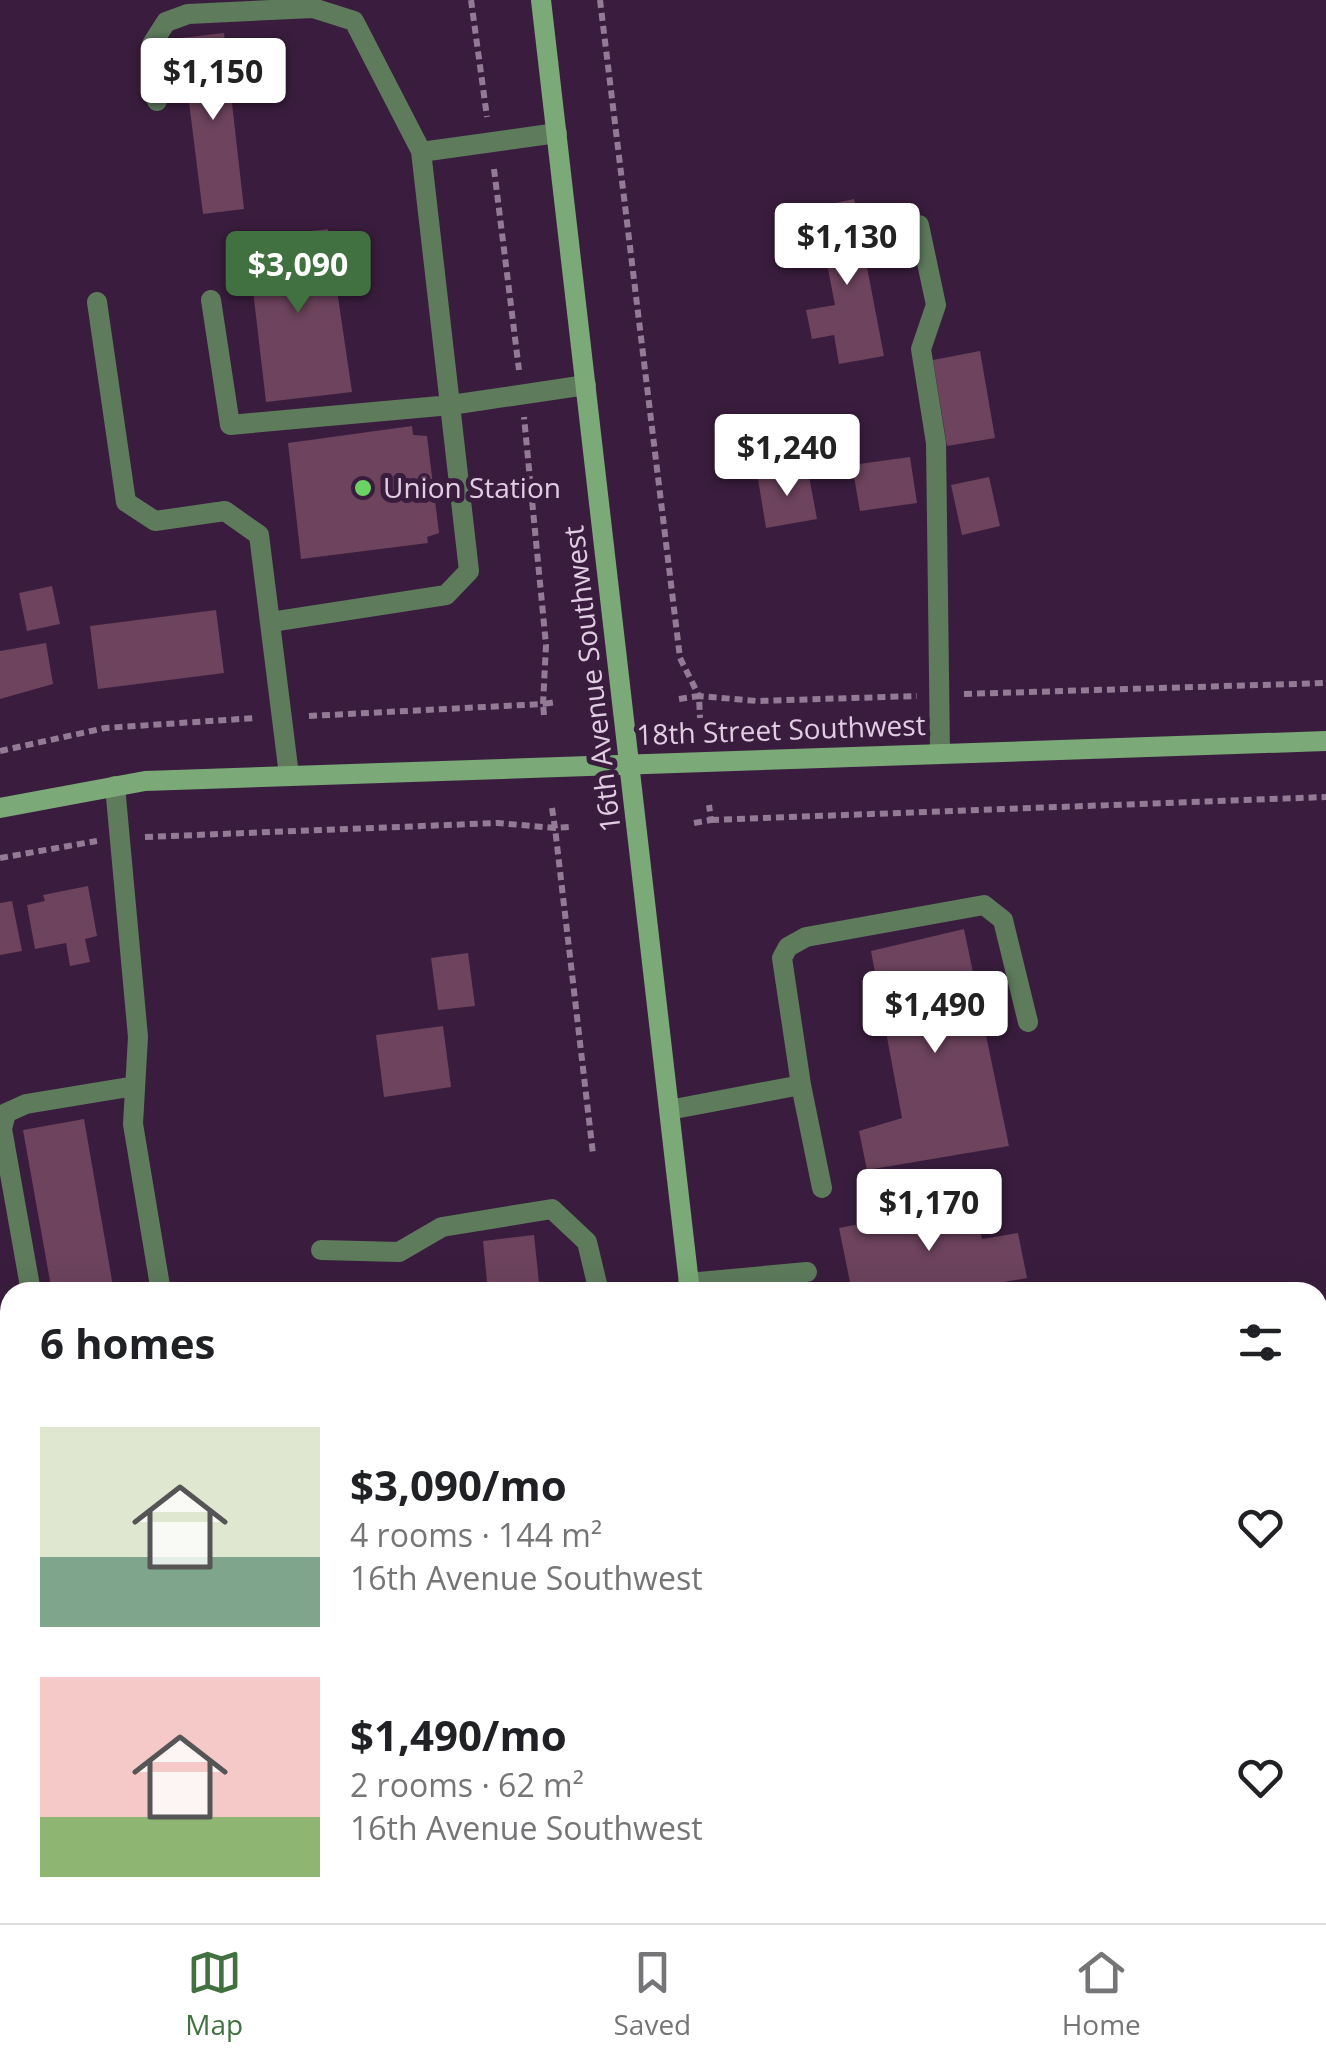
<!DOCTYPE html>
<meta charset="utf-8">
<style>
:root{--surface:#fff;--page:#f2f2f2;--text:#202124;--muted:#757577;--line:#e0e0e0;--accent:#417140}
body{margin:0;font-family:"Open Sans",sans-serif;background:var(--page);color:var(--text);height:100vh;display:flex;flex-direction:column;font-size:38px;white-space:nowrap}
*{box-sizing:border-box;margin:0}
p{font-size:32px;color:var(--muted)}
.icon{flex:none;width:55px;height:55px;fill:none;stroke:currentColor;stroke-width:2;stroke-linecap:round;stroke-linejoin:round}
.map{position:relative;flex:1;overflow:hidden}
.drawer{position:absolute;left:0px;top:1282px;width:1328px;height:642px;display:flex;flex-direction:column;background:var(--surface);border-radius:30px 30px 0 0;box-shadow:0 10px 40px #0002}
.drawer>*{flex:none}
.price{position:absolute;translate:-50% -85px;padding:0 22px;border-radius:10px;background:#fff;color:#222;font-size:32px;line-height:65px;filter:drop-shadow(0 2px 5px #0008)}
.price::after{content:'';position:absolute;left:50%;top:60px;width:30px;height:22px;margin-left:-15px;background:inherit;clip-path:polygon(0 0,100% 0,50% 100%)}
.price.active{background:var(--accent);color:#fff}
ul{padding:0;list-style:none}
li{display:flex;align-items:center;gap:30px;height:250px;padding:0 40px}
li span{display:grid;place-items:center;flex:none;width:280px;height:200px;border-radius:0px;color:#555}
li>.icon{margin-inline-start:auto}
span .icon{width:120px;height:120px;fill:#fffc;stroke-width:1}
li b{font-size:42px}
h2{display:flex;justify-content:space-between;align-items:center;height:120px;padding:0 40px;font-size:42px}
.menu{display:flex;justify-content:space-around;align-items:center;height:140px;border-top:2px solid var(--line);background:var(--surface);font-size:28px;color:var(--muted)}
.menu a{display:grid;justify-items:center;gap:5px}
.menu .active{color:var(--accent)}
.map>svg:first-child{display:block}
.built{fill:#47254c}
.building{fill:#6d435d}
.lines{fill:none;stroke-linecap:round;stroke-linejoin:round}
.path{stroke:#937b96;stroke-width:6;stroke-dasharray:8 5;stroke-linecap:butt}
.lane{stroke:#5e7b5c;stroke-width:20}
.secondary{stroke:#7ba977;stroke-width:20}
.poi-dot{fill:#6ad363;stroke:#3a1d3e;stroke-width:4}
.labels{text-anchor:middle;stroke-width:10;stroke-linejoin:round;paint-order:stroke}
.poi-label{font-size:28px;fill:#e1cee3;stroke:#3a1d3e;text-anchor:start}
.street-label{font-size:28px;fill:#e1cee3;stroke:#3a1d3e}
</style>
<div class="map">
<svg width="1326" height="1923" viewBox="0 0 1326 1923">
<rect width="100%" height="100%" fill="#3a1d3e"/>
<path class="built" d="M0,1340L10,1393V1915H110L111,1923H0Z"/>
<path class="building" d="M224,33L244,209L203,214L181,38Z
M854,199L884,356L839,364L834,335L812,339L806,310L835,305L816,207Z
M328,229L352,392L266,402L247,239Z
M980,351L995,438L947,446L933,360Z
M412,426L413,435L427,436L439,533L427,537L428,543L301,559L288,443Z
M910,457L917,503L860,511L852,465Z
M808,471L817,519L766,528L758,479Z
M989,477L1000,526L962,535L951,485Z
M52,586L60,624L27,631L19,593Z
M216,610L224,673L98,689L90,626Z
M46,643L53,684L0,699V651Z
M88,886L97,936L85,939L90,962L70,966L66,943L35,949L27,905L45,901L43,895Z
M12,901L22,951L0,955V903Z
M964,929L1009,1146L867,1170L859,1131L902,1118L871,951Z
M468,953L475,1006L438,1010L431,958Z
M443,1026L451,1087L384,1097L376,1035Z
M84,1119L114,1292H52L23,1130Z
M959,1205L961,1214L976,1211L982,1239L1018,1233L1027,1278L947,1292H852L839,1228Z
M534,1235L540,1292H488L483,1241Z"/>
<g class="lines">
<path class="path" d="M471,0L487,117
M600,0L680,658L699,696L757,701L917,696
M494,169L519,370
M964,694L1326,683
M679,699L699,696L700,718
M544,715L543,704L557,702
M309,716L543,704L546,645L524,417
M0,751L105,728L256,718
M552,808L555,828L570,827
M711,820L1326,797
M694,823L711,820L709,805
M145,837L498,823L555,828L593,1154
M0,858L97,841"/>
<path class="lane" d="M157,101L152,44L166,22L188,14L313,8L354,21L421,151L469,571L446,595L271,622
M421,152L557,133
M919,225L936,305L921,349L936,443L940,753
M211,300L230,425L451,405L586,385
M97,302L126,502L155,521L225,511L259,535L289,775
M115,786L138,1037L133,1124L161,1292
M801,1085L822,1188
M669,1110L801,1085L782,958L788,947L806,937L984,905L1003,920L1028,1022
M321,1250L399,1252L442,1227L552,1209L587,1242L599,1292
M688,1283L807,1272
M31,1292L2,1129L6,1113L26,1104L135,1086
M472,1915L473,1923
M598,1915L599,1923
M206,1923L211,1915
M1051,1923L1088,1915"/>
<path class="secondary" d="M541,0L690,1292
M0,808L145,781L1326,741
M759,1915L760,1923"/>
</g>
<circle class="poi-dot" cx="363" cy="488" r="10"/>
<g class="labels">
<g class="poi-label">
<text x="383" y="498">Union Station</text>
</g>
<g class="street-label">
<text transform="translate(592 679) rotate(-97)" y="10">16th Avenue Southwest</text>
<text transform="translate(781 730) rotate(-2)" y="10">18th Street Southwest</text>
</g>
</g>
</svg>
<b class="price" style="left:213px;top:123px">$1,150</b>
<b class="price" style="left:847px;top:288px">$1,130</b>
<b class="price active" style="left:298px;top:316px">$3,090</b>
<b class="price" style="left:787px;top:499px">$1,240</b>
<b class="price" style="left:935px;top:1056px">$1,490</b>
<b class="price" style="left:929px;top:1254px">$1,170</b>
<section class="drawer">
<h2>6 homes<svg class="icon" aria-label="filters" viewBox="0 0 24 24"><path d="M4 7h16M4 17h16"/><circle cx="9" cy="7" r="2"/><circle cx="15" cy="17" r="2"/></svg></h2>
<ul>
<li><span style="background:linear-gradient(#dfe7d0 65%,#7fa58c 0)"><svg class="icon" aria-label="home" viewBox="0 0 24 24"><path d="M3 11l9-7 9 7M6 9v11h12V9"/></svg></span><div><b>$3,090/mo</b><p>4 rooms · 144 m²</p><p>16th Avenue Southwest</p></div><svg class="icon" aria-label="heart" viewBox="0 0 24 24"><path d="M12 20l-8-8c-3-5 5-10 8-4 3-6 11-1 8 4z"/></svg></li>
<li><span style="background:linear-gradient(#f6c9c9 70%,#8fb573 0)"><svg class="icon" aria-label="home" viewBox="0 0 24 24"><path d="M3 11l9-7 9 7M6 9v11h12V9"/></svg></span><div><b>$1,490/mo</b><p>2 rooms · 62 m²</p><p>16th Avenue Southwest</p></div><svg class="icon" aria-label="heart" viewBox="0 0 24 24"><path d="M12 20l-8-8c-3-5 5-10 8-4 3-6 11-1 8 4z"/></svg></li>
</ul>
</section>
</div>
<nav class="menu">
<a class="active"><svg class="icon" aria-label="map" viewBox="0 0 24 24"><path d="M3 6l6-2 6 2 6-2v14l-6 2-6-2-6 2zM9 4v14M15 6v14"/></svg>Map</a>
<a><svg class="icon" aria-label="saved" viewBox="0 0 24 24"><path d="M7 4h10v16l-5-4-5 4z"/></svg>Saved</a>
<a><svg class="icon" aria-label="home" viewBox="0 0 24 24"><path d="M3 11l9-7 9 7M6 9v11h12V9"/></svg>Home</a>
</nav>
